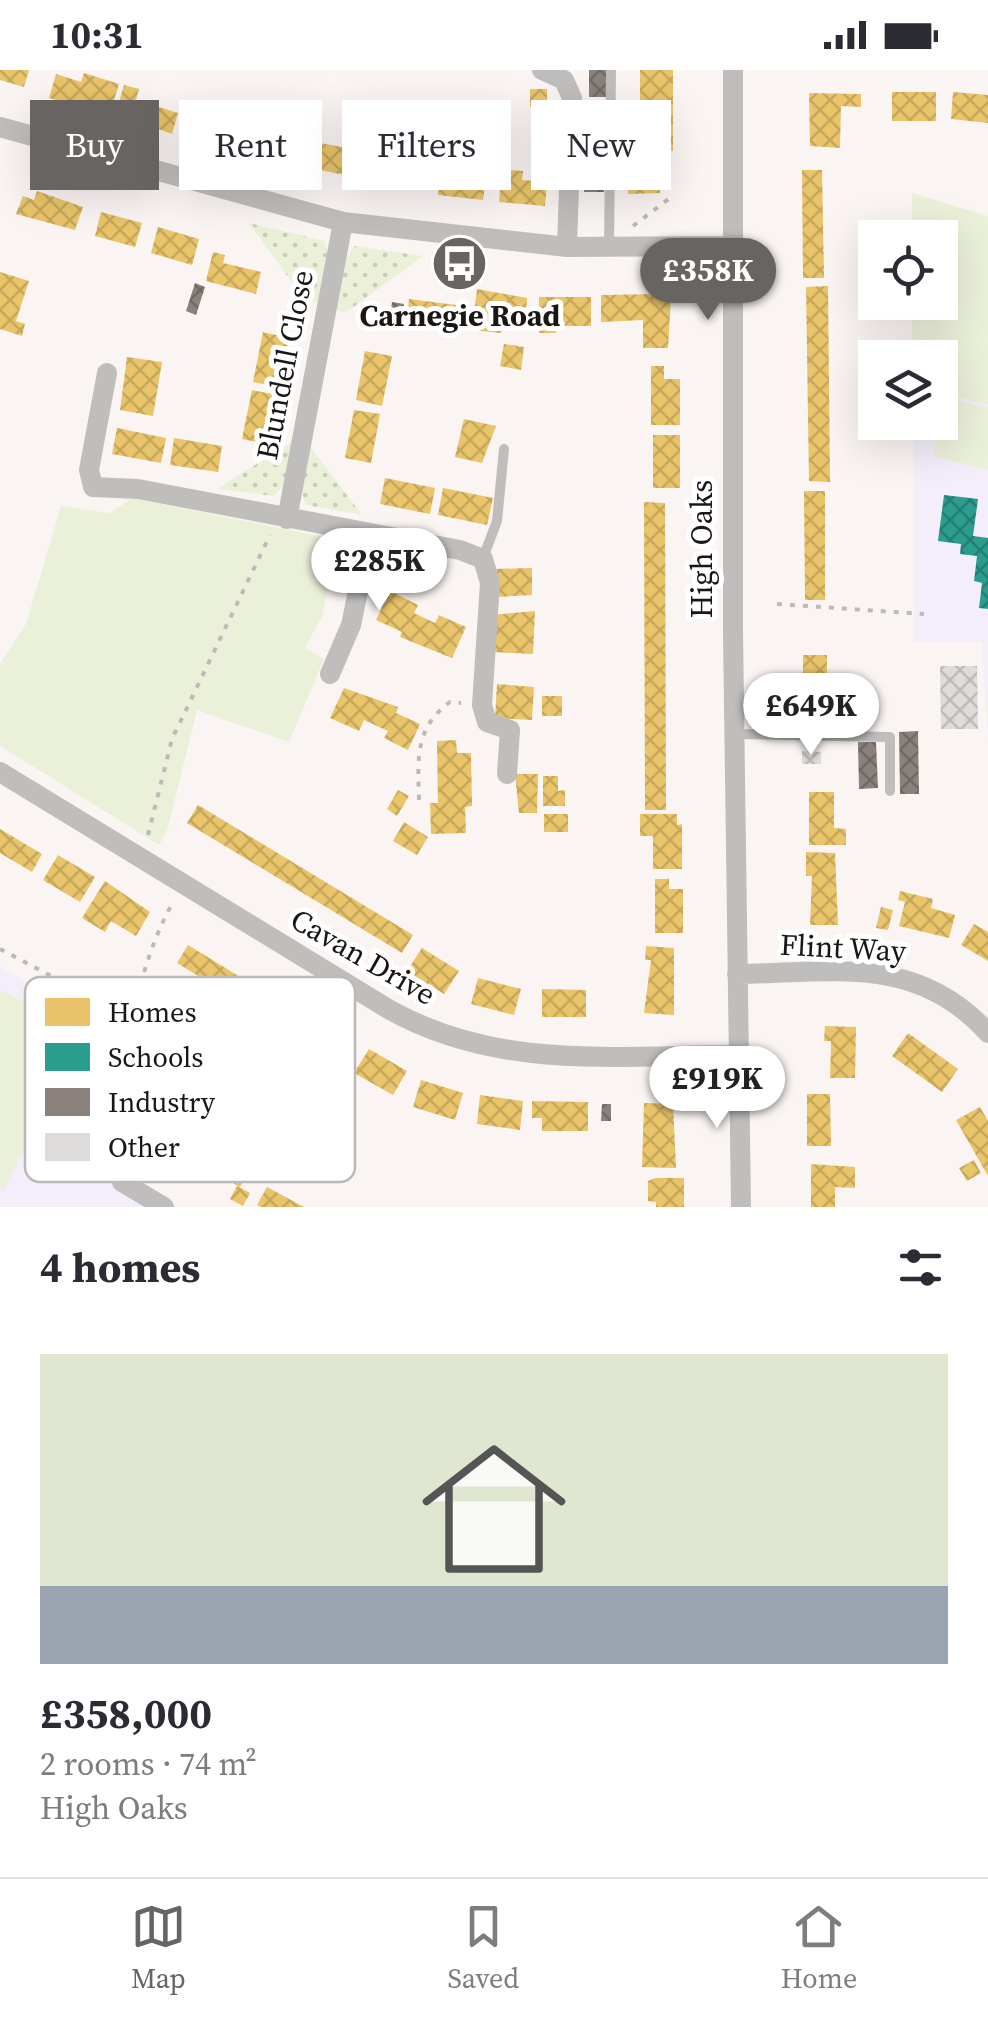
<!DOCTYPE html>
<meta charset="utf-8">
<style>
:root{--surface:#fff;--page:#f7f7f7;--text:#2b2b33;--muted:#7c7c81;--line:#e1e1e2;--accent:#686462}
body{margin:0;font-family:"Source Serif 4",serif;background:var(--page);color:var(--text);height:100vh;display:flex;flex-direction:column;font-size:38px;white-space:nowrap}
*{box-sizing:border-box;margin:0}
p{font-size:32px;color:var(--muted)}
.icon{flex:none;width:55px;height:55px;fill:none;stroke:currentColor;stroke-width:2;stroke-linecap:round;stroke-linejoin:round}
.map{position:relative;height:1137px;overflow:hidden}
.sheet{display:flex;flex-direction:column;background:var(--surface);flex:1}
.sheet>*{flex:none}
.top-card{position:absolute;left:30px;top:30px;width:930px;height:90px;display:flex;gap:20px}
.controls{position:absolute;left:858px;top:150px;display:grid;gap:20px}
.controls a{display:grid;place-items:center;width:100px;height:100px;border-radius:0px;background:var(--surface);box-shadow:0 10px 40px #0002;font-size:50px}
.price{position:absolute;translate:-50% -85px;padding:0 22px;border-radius:35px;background:#fff;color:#222;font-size:32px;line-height:65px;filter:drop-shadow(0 2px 5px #0008)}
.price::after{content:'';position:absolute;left:50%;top:60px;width:30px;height:22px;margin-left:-15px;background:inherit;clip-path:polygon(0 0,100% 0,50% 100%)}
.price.active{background:var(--accent);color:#fff}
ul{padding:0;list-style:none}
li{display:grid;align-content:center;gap:20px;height:530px;padding:0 40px}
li+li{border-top:2px solid var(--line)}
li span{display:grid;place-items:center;height:310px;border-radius:0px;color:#555}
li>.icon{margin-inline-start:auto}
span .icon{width:180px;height:180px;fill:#fffc;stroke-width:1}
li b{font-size:42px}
h2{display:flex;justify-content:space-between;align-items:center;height:120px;padding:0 40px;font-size:42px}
.chip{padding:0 35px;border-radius:0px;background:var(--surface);box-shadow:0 10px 40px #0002;font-size:35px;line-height:90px}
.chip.active{background:var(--accent);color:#fff}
.status{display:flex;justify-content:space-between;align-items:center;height:70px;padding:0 50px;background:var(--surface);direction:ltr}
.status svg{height:28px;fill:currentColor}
.tabs{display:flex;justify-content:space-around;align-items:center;height:140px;border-top:2px solid var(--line);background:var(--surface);font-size:28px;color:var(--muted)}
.tabs a{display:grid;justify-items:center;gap:5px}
.tabs .active{color:var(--accent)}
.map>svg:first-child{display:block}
.education{fill:#f3eef9}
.grass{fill:url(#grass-dots)}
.park{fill:#ebf0d9}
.homes{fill:url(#homes-cross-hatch)}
.schools{fill:url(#schools-cross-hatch)}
.industry{fill:url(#industry-cross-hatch)}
.building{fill:url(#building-cross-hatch)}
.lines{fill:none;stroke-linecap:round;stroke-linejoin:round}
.path{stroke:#bcbab8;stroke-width:4;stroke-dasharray:5 8;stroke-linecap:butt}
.service{stroke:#bfbebd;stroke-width:10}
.minor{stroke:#bfbebd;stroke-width:20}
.labels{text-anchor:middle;stroke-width:10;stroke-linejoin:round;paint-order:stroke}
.poi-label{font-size:30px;font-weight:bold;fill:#191614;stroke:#fff}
.street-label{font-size:30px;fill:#191614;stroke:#fff}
.key{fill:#fff;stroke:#bab9b8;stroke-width:2.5}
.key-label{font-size:28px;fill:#191614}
</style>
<div class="status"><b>10:31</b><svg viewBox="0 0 49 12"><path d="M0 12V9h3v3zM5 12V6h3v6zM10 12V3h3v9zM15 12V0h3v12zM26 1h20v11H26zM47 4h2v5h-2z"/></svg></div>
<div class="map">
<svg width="988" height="1137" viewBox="0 0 988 1137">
<defs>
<pattern id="grass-dots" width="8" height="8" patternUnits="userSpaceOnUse" patternTransform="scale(2.5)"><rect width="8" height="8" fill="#ebf0d9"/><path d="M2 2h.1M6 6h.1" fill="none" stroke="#c9cdb9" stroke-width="1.8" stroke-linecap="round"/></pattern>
<pattern id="homes-cross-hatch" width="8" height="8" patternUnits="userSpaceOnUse" patternTransform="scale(2.5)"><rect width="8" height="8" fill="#e9c46a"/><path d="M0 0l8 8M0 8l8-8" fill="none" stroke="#c7a85b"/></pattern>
<pattern id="schools-cross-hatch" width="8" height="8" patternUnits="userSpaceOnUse" patternTransform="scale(2.5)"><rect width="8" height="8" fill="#2a9d8f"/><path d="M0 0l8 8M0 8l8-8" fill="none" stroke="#237f74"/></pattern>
<pattern id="industry-cross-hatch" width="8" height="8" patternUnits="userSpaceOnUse" patternTransform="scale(2.5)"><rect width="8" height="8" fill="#8a817c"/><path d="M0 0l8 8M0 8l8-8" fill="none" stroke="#706964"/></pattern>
<pattern id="building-cross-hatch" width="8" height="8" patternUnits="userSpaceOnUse" patternTransform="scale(2.5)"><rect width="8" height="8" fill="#dedbdb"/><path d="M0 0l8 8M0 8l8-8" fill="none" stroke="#bebbbb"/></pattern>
</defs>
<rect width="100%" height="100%" fill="#faf5f2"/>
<path class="education" d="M940,323L988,335V669L982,572H914L913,353L940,352Z
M0,897L92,946L91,1096L150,1137H0Z"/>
<path class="grass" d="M249,153L325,171L328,182L318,233L304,229Z
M354,176L423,186L345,243L334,239L344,192Z
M293,371L285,414L274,426L217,419Z
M309,375L362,445L306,435L301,419Z"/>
<path class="park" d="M912,123L988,146V335L940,323V288L912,287V233L940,232V168L912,167Z
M944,328L988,338V400L934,387Z
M132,428L338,470L322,546L305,578L324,589L289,672L197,640L167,761L159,775L0,676V594L26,554L61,436L110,443Z
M0,920L82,959L4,1120L0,1118Z"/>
<path class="homes" d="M0,0H29L24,17L0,10Z
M640,0H673V81L652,80V91H659L660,123L628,124L629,76H640Z
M84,3L119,14L109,46L49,28L56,4L81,12Z
M124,15L139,19L136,30L178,43L172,64L116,43Z
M530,19H547V37H530Z
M892,22H936V51H892Z
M953,22L988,25V53L951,49Z
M809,23L861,24V37L841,36L840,78L810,76Z
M217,43L245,52L243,58L250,63L294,74L288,97L185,69L192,47L213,53Z
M393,68L406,70L403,88L429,92L423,120L304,97L309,71L369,82L370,73L386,76L385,85L389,86Z
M511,100L523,101L522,110L547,112L545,136L499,132L501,108L510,109Z
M802,100H822L824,208H803Z
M441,102L486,108L483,130L438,125Z
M37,121L83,137L75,160L16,144L23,126L34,130Z
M101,142L142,153L135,177L95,166Z
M158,157L199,169L192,195L151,183Z
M213,182L225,185L223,193L261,202L256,224L206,211Z
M0,202L29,211L16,251L25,254L22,266L0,259Z
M828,216L830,412L809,411L806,217Z
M477,219L527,228L525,252L502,249L501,263L472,260Z
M658,224V228H671L668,278H643V250L601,252V225Z
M539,227H591V256H555L556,263H539Z
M409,229L464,236L461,259L407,252Z
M263,262L289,268L279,317L253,312Z
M504,274L524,277L521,300L500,296Z
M365,281L392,286L382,336L356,330Z
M127,287L162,292L153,346L120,340Z
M651,296H664V309H680V355H651Z
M252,320L277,325L268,374L242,369Z
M354,340L380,344L371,393L345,388Z
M464,349L496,356L482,393L455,387Z
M117,358L166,368L161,393L112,384Z
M653,365H680V418H653Z
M174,368L222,376L218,402L170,395Z
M385,408L435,418L430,444L380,434Z
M443,418L493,428L487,455L438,445Z
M804,421H825V530H805Z
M644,432L665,433L666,740H645Z
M532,498V525L497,527L494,499Z
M390,521L418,535L414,543L435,553L439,545L466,557L452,588L400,567L402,562L376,550Z
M535,541L533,584L492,582V545Z
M803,585H827V640H803Z
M497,614L534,617L532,650L495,648Z
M344,618L398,637L396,643L420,654L408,680L384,668L388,661L364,650L359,661L330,648Z
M542,626H562V646H542Z
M456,670L457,683H471L472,736L465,737L466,763L431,764L430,733H438L437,671Z
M515,704H538L537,743H519Z
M543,706H558V721L565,720V736H543Z
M398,720L409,726L397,746L387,739Z
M809,722H834V758L846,759V775H809Z
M198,735L413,865L402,883L187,753Z
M544,744H568V762H544Z
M640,744H677V755L682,754V799H653V766H640Z
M404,752L428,767L417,785L393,771Z
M0,759L42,784L32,802L0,783Z
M806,782L835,783L838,855H810L812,806H806Z
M58,785L95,807L80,832L43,810Z
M655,809H669V819H683V863H655Z
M105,811L150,842L136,866L111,851L105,862L82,848Z
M900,821L933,829L931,838L955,845L949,868L899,856L905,832L898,830Z
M881,837L893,840L888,860L876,858Z
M974,854L988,862V891L961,875Z
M188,875L354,977L343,995L177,893Z
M646,876L674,878V945L644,943L651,890H645Z
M422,878L459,901L444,924L407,901Z
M478,908L521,919L514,945L471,934Z
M542,919L586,920V947H542Z
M825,956L856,957L855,1008H830L831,971H824Z
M908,963L958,999L942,1022L892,986Z
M369,979L407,1001L393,1025L354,1003Z
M421,1010L463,1023L455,1050L413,1037Z
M807,1024H830L831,1076H807Z
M480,1025L523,1031L520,1060L477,1054Z
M532,1031L588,1032V1061H542V1048H532Z
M644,1033L673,1034L676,1098L642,1097Z
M980,1037L988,1051V1106L956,1050Z
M206,1071L252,1096L240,1117L195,1092Z
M974,1090L981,1103L967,1111L959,1098Z
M811,1094L855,1097V1118L835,1117V1137H811Z
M655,1108H684V1137H656V1132L648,1131V1111Z
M237,1116L250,1123L243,1136L230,1129Z
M267,1117L304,1137H261L257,1135Z"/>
<path class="schools" d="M944,425L978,429L973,466L988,468V539L979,538L982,513L974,511L977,486L960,484L961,474L938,471Z"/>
<path class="industry" d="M589,0H610V27H589Z
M585,104L604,106V122H584Z
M195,213L205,217L196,245L186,241Z
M392,232L404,234L402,250L390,249Z
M918,661L919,724H900L899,662Z
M858,672H876L878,718L859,719Z
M602,1034H611V1051H601Z"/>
<path class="building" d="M940,596H977L978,659H941Z
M802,681L821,682V694H802Z"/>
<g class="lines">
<path class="path" d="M633,156L670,128
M777,534L924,544
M419,730C418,690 414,658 450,632L461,633
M148,765L172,669L270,465
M0,879L133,949
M116,1093L111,1076C125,994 132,906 173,832"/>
<path class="service" d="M609,177L611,0
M483,488L497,451L504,379
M737,664L890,667V721"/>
<path class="minor" d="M542,0L564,10L572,28L567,177
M733,0V563L741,1137
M0,57L343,152L567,177L734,176
M107,303L89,400L93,417L138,419L460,480L483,489L490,513L482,635L487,652L510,660L507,704
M287,449L343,152
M330,604L351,555L370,463
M0,702L390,940C500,1001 617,985 739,985
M737,904C834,903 917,884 988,963
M122,1112L164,1137"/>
</g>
<defs>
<symbol id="bus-disc" viewBox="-11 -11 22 22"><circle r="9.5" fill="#686462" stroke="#fff"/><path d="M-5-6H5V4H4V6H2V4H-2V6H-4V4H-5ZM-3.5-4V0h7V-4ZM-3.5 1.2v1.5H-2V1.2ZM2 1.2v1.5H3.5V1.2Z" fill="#fff"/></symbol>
</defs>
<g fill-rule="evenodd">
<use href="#bus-disc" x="428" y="162" width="63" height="63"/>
</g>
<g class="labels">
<g class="poi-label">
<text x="460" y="256">Carnegie Road</text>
</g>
<g class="street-label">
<text transform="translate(285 295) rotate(-79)" y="10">Blundell Close</text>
<text transform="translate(702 479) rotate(-90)" y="10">High Oaks</text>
<text transform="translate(843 878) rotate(3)" y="10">Flint Way</text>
<text transform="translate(363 887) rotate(30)" y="10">Cavan Drive</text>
</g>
</g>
<rect x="25" y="907" width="330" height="205" rx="15" class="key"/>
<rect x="45" y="928" width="45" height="28" fill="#e9c46a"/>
<rect x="45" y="973" width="45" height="28" fill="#2a9d8f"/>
<rect x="45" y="1018" width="45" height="28" fill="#8a817c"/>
<rect x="45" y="1063" width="45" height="28" fill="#dedbdb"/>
<g class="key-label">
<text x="108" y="952">Homes</text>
<text x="108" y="997">Schools</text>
<text x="108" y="1042">Industry</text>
<text x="108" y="1087">Other</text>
</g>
</svg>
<div class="controls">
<a><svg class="icon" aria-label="locate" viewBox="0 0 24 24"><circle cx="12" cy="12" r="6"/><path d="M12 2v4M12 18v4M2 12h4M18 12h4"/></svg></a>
<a><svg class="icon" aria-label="layers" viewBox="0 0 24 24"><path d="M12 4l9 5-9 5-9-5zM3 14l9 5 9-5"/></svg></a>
</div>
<b class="price active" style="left:708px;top:253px">£358K</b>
<b class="price" style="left:379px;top:543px">£285K</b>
<b class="price" style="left:811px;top:688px">£649K</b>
<b class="price" style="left:717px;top:1061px">£919K</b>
<div class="top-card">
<a class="chip active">Buy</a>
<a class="chip">Rent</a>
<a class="chip">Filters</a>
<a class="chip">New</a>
</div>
</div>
<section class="sheet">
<h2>4 homes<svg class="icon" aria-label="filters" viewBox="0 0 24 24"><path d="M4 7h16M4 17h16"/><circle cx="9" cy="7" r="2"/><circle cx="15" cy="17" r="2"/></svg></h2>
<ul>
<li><span style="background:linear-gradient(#dfe7d0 75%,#9aa5b1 0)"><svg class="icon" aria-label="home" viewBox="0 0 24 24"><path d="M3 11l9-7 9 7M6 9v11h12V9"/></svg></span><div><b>£358,000</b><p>2 rooms · 74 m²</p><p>High Oaks</p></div></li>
</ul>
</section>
<nav class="tabs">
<a class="active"><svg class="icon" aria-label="map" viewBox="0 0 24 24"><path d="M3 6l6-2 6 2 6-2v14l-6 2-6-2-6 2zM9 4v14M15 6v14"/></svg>Map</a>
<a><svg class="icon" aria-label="saved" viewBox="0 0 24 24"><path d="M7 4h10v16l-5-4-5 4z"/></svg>Saved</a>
<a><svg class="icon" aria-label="home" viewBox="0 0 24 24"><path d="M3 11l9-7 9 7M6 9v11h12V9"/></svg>Home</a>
</nav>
